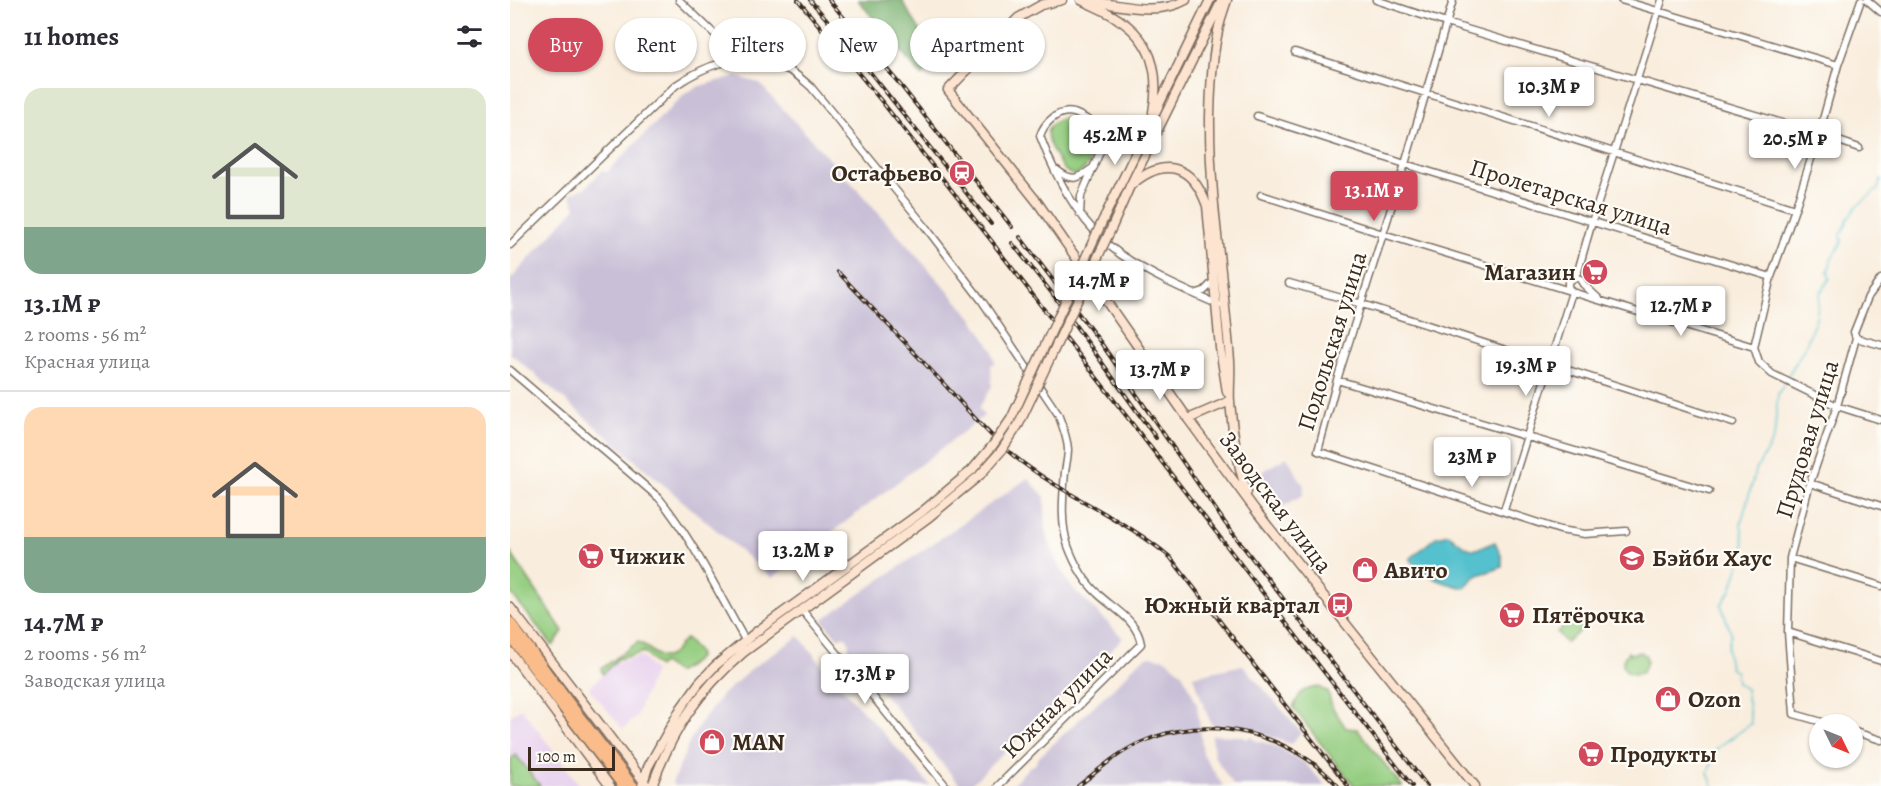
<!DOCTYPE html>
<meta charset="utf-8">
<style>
:root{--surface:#fff;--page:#f2f2f3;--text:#2b2b33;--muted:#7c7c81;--line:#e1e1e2;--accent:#d1495b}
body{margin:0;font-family:Alegreya,serif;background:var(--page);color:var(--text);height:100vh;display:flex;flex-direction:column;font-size:22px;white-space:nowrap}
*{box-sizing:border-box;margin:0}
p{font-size:20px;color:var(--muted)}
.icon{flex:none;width:33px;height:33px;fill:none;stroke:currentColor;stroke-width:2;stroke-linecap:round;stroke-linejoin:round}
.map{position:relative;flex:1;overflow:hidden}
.details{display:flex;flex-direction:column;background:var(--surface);width:510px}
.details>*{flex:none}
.guide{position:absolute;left:18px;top:18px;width:570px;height:54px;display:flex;gap:12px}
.needle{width:39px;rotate:133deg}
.fabs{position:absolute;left:1299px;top:714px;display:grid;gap:12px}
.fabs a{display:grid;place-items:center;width:54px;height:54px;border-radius:50%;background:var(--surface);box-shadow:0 2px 4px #0004;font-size:30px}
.scale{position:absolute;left:18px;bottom:15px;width:87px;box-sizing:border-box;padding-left:6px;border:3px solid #3b2a1e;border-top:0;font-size:16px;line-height:21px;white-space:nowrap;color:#3b2a1e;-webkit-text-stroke:4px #fdfcf7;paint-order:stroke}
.price{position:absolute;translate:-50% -51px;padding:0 14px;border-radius:6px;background:#fff;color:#222;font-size:20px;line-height:39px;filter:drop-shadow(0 2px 3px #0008)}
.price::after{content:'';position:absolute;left:50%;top:36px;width:18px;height:14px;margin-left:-9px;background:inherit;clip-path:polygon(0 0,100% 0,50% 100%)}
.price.active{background:var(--accent);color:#fff}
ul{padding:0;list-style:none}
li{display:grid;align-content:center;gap:12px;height:318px;padding:0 24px}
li+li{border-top:2px solid var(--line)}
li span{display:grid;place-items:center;height:186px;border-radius:18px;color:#555}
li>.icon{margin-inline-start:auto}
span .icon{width:108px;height:108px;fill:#fffc;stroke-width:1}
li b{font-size:26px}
h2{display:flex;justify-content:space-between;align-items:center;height:72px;padding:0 24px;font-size:26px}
.chip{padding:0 21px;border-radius:27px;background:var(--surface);box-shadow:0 2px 4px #0004;font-size:21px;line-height:54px}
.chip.active{background:var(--accent);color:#fff}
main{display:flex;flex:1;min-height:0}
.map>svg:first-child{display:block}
.built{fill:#e8d2ee}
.industrial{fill:#c9bfd7}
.green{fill:#95ce81;stroke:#687c50;stroke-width:1.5}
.forest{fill:#78b16f;stroke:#5a6e46;stroke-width:1.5}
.water{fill:#55c1ce;stroke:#487676;stroke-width:1.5}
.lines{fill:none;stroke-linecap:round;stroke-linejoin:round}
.stream{stroke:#55c1ce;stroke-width:1.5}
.street-casing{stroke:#7e6e61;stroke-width:9}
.secondary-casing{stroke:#7e6e61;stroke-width:11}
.primary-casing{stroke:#7e6e61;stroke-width:12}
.street{stroke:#fff;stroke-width:6}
.secondary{stroke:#fde4d0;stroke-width:8}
.primary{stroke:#f9bc8a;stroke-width:9}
.rail-casing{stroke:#3b2a1e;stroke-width:4}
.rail{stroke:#fdfcf7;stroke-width:1.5;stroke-dasharray:4.5;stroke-linecap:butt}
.secondary-bridge-casing{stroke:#7e6e61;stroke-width:11;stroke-linecap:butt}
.primary-bridge-casing{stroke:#7e6e61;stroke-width:12;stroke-linecap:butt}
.secondary-bridge{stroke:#fde4d0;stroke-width:8}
.primary-bridge{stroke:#f9bc8a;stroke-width:9}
.labels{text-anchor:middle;stroke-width:4.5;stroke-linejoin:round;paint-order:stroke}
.poi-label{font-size:24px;font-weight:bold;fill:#3b2a1e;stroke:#fdfcf7;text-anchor:start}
.street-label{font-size:24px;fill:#3b2a1e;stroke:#fdfcf7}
</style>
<main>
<section class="details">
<h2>11 homes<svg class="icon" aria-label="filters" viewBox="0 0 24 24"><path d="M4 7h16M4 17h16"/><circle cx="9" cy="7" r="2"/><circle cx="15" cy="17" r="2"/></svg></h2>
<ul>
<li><span style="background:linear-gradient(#dfe7d0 75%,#7fa58c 0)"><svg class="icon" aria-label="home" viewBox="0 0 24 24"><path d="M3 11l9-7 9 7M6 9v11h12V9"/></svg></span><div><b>13.1M ₽</b><p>2 rooms · 56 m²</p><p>Красная улица</p></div></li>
<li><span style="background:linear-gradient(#ffd9b3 70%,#7fa58c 0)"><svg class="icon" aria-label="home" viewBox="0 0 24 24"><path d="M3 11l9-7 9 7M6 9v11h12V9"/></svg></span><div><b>14.7M ₽</b><p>2 rooms · 56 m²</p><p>Заводская улица</p></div></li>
</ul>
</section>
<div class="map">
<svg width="1371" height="786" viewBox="0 0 1371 786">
<rect width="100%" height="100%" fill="#fdfcf7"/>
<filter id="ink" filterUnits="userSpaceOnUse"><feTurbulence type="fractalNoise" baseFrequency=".0167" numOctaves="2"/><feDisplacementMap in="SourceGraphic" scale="12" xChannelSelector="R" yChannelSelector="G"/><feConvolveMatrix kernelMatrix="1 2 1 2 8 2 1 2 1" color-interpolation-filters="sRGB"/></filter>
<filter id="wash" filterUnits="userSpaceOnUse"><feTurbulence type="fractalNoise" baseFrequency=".008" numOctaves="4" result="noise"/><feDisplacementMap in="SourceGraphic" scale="24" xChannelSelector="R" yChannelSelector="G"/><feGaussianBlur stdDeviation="1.35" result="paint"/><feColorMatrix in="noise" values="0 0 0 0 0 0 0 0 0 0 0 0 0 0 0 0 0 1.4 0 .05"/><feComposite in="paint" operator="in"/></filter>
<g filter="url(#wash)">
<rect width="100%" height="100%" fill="#f9eddd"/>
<path class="built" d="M131,656L144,671L126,717L113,729L79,688L105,663Z
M11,708L70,786H0V716Z"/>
<path class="industrial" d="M225,76L249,83L345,187L463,319L482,349L485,363L481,365L482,386L469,408L474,416L262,578L0,353V280L66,207L60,194L76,187L93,170L96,173L177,92L190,86Z
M777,457L794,486L793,495L770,508L753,480L752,472Z
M518,478L535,497V520L538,539L547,562L560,585L613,638L459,786H451L338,651L339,642L336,637H327L312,620Z
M289,636L316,670L421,786H164L162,783L181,739L193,719L213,694L245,666Z
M640,656L655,659L661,663L671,672L677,682L687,704L693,754L713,786H501L520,766H523L527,762L526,760L620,672L621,669L631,660Z
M733,665L791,732L781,744L742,730L701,724L683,676Z
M702,735L732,736L737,739L741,736L744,740L763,745L794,762L816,786H724L704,756Z"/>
<path class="green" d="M556,118C567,120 580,127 586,136C587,150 578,172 564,175C553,172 550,164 545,155C535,138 531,124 556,118Z
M0,552L53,631L43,646L0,592Z
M1067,615L1076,626L1056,643L1047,632Z
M176,639L188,652L189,656L184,662L167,673L152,663L148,667L134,652L108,659L93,674L91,669L128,642C140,645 147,665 162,654C168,650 169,643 176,639Z
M1118,652L1120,654L1131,652L1136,656L1137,662L1133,672C1122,677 1112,672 1113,660Z
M809,687L818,692L822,707L836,728L847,729L892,786H844L783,708C791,691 790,690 809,687Z
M6,755L30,786H0V760Z"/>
<path class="forest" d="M348,0H394L393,3L413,35L429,46L430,58L411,76Z"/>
<path class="water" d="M939,534C961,552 959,553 985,542L992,558V567C976,575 968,569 955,588C933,583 917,578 901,561V558L926,537Z"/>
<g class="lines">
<path class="stream" d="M1276,379L1295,347L1306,318L1310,293L1320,278L1318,272L1322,258L1332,242L1331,234L1336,225L1337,220L1347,206L1368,189L1371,179
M1203,786L1198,773L1207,748L1241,724L1236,689L1227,683L1226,672L1220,668L1217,650L1221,633L1211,605L1221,590L1231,559L1234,545L1231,523L1246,470L1264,438L1268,394L1274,384"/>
</g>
</g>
<g filter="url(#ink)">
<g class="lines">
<defs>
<path id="street" d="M169,0L216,45L226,60
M866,0L936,23L1309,134L1349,148
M943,0L895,164L827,380L808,451L1050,530L1075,534L1116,531
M1111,0L1328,65
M1351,0L1328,65L1309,134L1285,209L1261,277L1244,347L1249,362L1262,374L1327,406L1371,420
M1357,0L1371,12
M785,52L1285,209
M747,116L895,164L1261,277
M547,170C563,183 569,178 584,167
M751,195L873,234L1060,291
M570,214L571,196L599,131C588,126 575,117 564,113C548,109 534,123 530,136C546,179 571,226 610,254C640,275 675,290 709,305
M0,245L166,85C196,65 223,54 260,64C267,66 275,68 282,72C289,76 295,82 301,87L414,225L472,301L548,414C552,425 557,436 558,449C558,457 556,465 555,472C553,496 550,522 558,546C564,562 574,581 587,593C603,609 627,619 631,644L488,786
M1062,278L1068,271L1082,222L1152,0
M1371,279L1358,297L1344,332L1346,338L1327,406L1300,483L1280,558L1278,632L1371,661
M779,283L852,304L1223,423
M684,294L694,291L704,281
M1089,299L1073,284L1070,279L1065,277L1058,282V287L1062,292L1244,347
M1346,338L1371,345
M0,370L149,498C184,541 208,593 235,640
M827,380L1199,491
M1300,483L1371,506
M994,510L1062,292
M1280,558L1371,586
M292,610L436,786
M1278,632L1284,714L1319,724
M1342,731L1371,740"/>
<path id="secondary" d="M552,0L531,5L508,18L438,90L528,203L678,419L746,511L965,786
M571,0C583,6 597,11 608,19C643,41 650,74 643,112
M717,0C703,37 701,77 700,116C699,199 714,279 720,361C721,375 719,389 720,402C722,427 728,469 737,492
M578,1C609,4 646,17 676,0
M620,186C654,156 682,164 697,206L710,348L717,392
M592,222L700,0
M602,227L620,186L712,0
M678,419L720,401
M0,607L135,783
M0,652L100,786
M132,786L138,767L171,708L189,683L205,666L246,632L413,511L462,470L483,445
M142,786C163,729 188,691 234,652L419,517L470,475L491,451"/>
<path id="primary" d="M0,622L57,700
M0,636L51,705"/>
</defs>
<use href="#street" class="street-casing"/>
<use href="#secondary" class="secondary-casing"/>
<use href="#primary" class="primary-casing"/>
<use href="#street" class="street"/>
<use href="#secondary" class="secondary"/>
<use href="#primary" class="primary"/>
<defs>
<path id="rail" d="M288,0L373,103L484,244
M300,0L332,37L481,224
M319,0L392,87L502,227
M510,237L591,343L715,523L917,786
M502,243L545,297L646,438
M485,246L902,786
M328,272C363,309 399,347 434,384C456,408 478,435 504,456C552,495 612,517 660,557L838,786
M568,786C588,771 608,752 632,742C698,712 781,733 828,786"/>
</defs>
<use href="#rail" class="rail-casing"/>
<use href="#rail" class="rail"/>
<defs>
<path id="secondary-bridge" d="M483,445L501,419L592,222
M491,451L509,424L602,227"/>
<path id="primary-bridge" d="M57,700L123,786
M51,705L113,786"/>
</defs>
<use href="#secondary-bridge" class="secondary-bridge-casing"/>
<use href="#primary-bridge" class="primary-bridge-casing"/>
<use href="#secondary-bridge" class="secondary-bridge"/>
<use href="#primary-bridge" class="primary-bridge"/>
</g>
</g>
<defs>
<symbol id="station-disc" viewBox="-11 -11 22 22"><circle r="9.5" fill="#d1495b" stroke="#fdfcf7"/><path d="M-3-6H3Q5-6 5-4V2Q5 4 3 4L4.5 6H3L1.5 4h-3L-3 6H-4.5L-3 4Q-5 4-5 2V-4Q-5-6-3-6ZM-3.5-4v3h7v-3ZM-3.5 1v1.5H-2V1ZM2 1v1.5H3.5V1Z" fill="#fff"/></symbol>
<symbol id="supermarket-disc" viewBox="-11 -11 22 22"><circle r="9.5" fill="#d1495b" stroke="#fdfcf7"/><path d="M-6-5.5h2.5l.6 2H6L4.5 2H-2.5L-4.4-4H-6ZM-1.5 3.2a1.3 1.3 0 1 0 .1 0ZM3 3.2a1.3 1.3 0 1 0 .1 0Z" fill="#fff"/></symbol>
<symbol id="school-disc" viewBox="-11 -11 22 22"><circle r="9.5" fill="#d1495b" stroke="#fdfcf7"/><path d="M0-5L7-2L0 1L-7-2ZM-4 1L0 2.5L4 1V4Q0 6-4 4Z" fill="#fff"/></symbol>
<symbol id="shop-disc" viewBox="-11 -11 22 22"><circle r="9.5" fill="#d1495b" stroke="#fdfcf7"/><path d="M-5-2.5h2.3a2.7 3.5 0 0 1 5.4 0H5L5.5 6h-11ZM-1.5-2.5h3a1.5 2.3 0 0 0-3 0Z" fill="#fff"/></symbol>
<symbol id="bus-disc" viewBox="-11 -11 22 22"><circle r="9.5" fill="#d1495b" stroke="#fdfcf7"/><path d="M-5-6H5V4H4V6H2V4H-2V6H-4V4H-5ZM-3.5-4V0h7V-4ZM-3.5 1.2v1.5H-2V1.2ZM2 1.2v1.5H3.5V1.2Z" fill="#fff"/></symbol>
</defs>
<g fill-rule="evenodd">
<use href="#station-disc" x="437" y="158" width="30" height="30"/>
<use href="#supermarket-disc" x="1070" y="257" width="30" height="30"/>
<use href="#supermarket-disc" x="66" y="541" width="30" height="30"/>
<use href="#school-disc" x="1107" y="543" width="30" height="30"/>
<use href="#shop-disc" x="840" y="555" width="30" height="30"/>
<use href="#bus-disc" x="815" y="590" width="30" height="30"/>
<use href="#supermarket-disc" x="987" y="600" width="30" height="30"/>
<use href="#shop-disc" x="1143" y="684" width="30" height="30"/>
<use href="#shop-disc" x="187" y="727" width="30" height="30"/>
<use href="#supermarket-disc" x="1066" y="739" width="30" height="30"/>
</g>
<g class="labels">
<g class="poi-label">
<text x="432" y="181" text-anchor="end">Остафьево</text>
<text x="1066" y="280" text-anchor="end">Магазин</text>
<text x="100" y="564">Чижик</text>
<text x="1142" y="566">Бэйби Хаус</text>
<text x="874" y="578">Авито</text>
<text x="810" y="613" text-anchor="end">Южный квартал</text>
<text x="1022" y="623">Пятёрочка</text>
<text x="1178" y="707">Ozon</text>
<text x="222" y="750">MAN</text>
<text x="1100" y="762">Продукты</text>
</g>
<g class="street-label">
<text transform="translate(1061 197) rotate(17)" y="8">Пролетарская улица</text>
<text transform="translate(822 341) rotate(-73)" y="8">Подольская улица</text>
<text transform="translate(1297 439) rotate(-73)" y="8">Прудовая улица</text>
<text transform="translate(766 502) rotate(53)" y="8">Заводская улица</text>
<text transform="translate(547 703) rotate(-45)" y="8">Южная улица</text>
</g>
</g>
</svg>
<div class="fabs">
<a><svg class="needle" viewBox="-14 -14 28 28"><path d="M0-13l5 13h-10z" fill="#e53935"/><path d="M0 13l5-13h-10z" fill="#7c7c81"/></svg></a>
</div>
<div class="scale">100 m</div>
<b class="price" style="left:1039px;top:118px">10.3M ₽</b>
<b class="price" style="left:605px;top:166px">45.2M ₽</b>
<b class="price" style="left:1285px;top:170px">20.5M ₽</b>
<b class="price active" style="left:864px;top:222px">13.1M ₽</b>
<b class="price" style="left:589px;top:312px">14.7M ₽</b>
<b class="price" style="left:1171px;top:337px">12.7M ₽</b>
<b class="price" style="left:1016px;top:397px">19.3M ₽</b>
<b class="price" style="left:650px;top:401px">13.7M ₽</b>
<b class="price" style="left:962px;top:488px">23M ₽</b>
<b class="price" style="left:293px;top:582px">13.2M ₽</b>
<b class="price" style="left:355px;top:705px">17.3M ₽</b>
<div class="guide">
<a class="chip active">Buy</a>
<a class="chip">Rent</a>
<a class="chip">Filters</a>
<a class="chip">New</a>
<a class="chip">Apartment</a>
</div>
</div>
</main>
